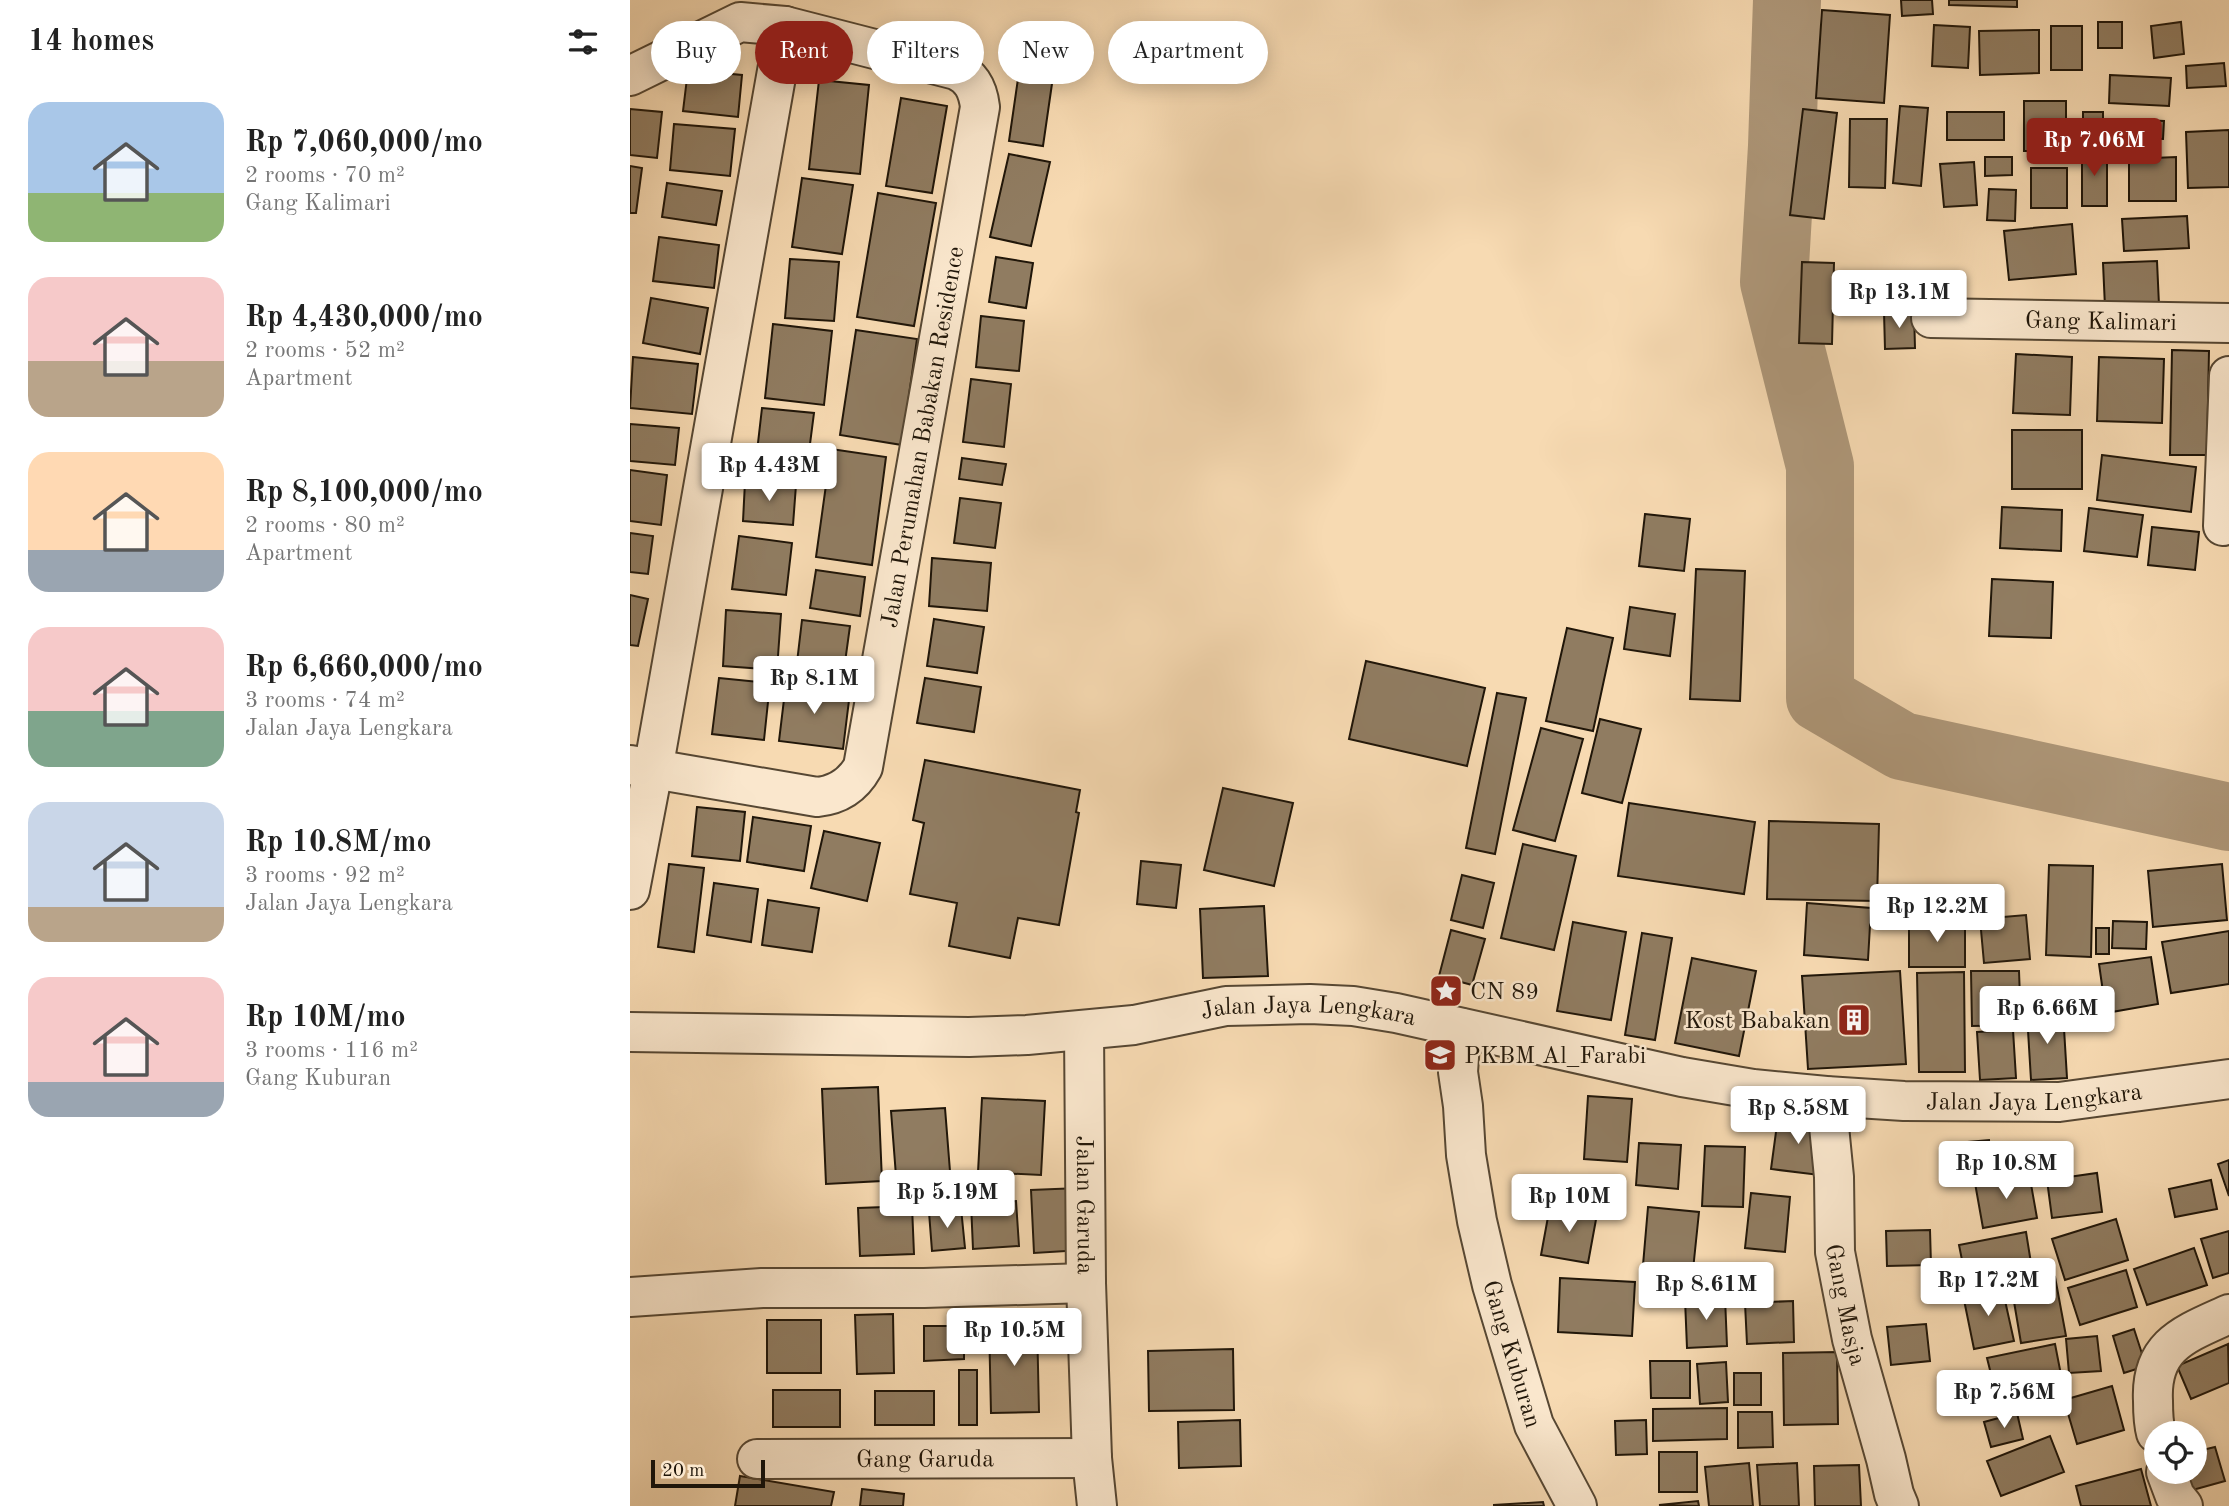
<!DOCTYPE html>
<meta charset="utf-8">
<style>
:root{--surface:#fff;--page:#f6f6f6;--text:#222;--muted:#767676;--accent:#8f2418}
body{margin:0;font-family:"Old Standard TT",serif;background:var(--page);color:var(--text);height:100vh;display:flex;flex-direction:column;font-size:26px;white-space:nowrap}
*{box-sizing:border-box;margin:0}
p{font-size:23px;color:var(--muted)}
.icon{flex:none;width:38px;height:38px;fill:none;stroke:currentColor;stroke-width:2;stroke-linecap:round;stroke-linejoin:round}
.map{position:relative;flex:1;overflow:hidden}
.sheet{display:flex;flex-direction:column;background:var(--surface);width:630px}
.sheet>*{flex:none}
.guide{position:absolute;left:21px;top:21px;width:665px;height:63px;display:flex;gap:14px}
.controls{position:absolute;left:1514px;top:1421px;display:grid;gap:14px}
.controls a{display:grid;place-items:center;width:63px;height:63px;border-radius:50%;background:var(--surface);box-shadow:0 4px 18px #0003;font-size:35px}
.scale{position:absolute;left:21px;bottom:18px;width:114px;box-sizing:border-box;padding-left:7px;border:4px solid #201609;border-top:0;font-size:19px;line-height:24px;white-space:nowrap;color:#201609;-webkit-text-stroke:5px #fae7cd;paint-order:stroke}
.price{position:absolute;translate:-50% -60px;padding:0 16px;border-radius:7px;background:#fff;color:#222;font-size:23px;line-height:46px;filter:drop-shadow(0 2px 4px #0008)}
.price::after{content:'';position:absolute;left:50%;top:42px;width:21px;height:16px;margin-left:-10px;background:inherit;clip-path:polygon(0 0,100% 0,50% 100%)}
.price.active{background:var(--accent);color:#fff}
ul{padding:0;list-style:none}
li{display:flex;align-items:center;gap:21px;height:175px;padding:0 28px}
li span{display:grid;place-items:center;flex:none;width:196px;height:140px;border-radius:21px;color:#555}
li>.icon{margin-inline-start:auto}
span .icon{width:84px;height:84px;fill:#fffc;stroke-width:1}
li b{font-size:30px}
h2{display:flex;justify-content:space-between;align-items:center;height:84px;padding:0 28px;font-size:30px}
.pill{padding:0 24px;border-radius:32px;background:var(--surface);box-shadow:0 4px 18px #0003;font-size:24px;line-height:63px}
.pill.active{background:var(--accent);color:#fff}
main{display:flex;flex:1;min-height:0}
.map>svg:first-child{display:block}
.lines{fill:none;stroke-linecap:round;stroke-linejoin:round}
.river{stroke:#ae9779;stroke-width:68}
.building{fill:#907c61;stroke:#201609;stroke-width:2}
.street-casing{stroke:#564733;stroke-width:42}
.street{stroke:#fae7cd;stroke-width:38}
.labels{text-anchor:middle;stroke-width:5;stroke-linejoin:round;paint-order:stroke}
.street-label{font-size:24px;fill:#201609;stroke:#fae7cd}
.poi-label{font-size:24px;fill:#201609;stroke:#fae7cd;text-anchor:start}
</style>
<main>
<section class="sheet">
<h2>14 homes<svg class="icon" aria-label="filters" viewBox="0 0 24 24"><path d="M4 7h16M4 17h16"/><circle cx="9" cy="7" r="2"/><circle cx="15" cy="17" r="2"/></svg></h2>
<ul>
<li><span style="background:linear-gradient(#a9c7e8 65%,#8fb573 0)"><svg class="icon" aria-label="home" viewBox="0 0 24 24"><path d="M3 11l9-7 9 7M6 9v11h12V9"/></svg></span><div><b>Rp 7,060,000/mo</b><p>2 rooms · 70 m²</p><p>Gang Kalimari</p></div></li>
<li><span style="background:linear-gradient(#f6c9c9 60%,#b9a48a 0)"><svg class="icon" aria-label="home" viewBox="0 0 24 24"><path d="M3 11l9-7 9 7M6 9v11h12V9"/></svg></span><div><b>Rp 4,430,000/mo</b><p>2 rooms · 52 m²</p><p>Apartment</p></div></li>
<li><span style="background:linear-gradient(#ffd9b3 70%,#9aa5b1 0)"><svg class="icon" aria-label="home" viewBox="0 0 24 24"><path d="M3 11l9-7 9 7M6 9v11h12V9"/></svg></span><div><b>Rp 8,100,000/mo</b><p>2 rooms · 80 m²</p><p>Apartment</p></div></li>
<li><span style="background:linear-gradient(#f6c9c9 60%,#7fa58c 0)"><svg class="icon" aria-label="home" viewBox="0 0 24 24"><path d="M3 11l9-7 9 7M6 9v11h12V9"/></svg></span><div><b>Rp 6,660,000/mo</b><p>3 rooms · 74 m²</p><p>Jalan Jaya Lengkara</p></div></li>
<li><span style="background:linear-gradient(#c9d6e8 75%,#b9a48a 0)"><svg class="icon" aria-label="home" viewBox="0 0 24 24"><path d="M3 11l9-7 9 7M6 9v11h12V9"/></svg></span><div><b>Rp 10.8M/mo</b><p>3 rooms · 92 m²</p><p>Jalan Jaya Lengkara</p></div></li>
<li><span style="background:linear-gradient(#f6c9c9 75%,#9aa5b1 0)"><svg class="icon" aria-label="home" viewBox="0 0 24 24"><path d="M3 11l9-7 9 7M6 9v11h12V9"/></svg></span><div><b>Rp 10M/mo</b><p>3 rooms · 116 m²</p><p>Gang Kuburan</p></div></li>
</ul>
</section>
<div class="map">
<svg width="1599" height="1506" viewBox="0 0 1599 1506">
<rect width="100%" height="100%" fill="#f7dab2"/>
<filter id="stains"><feTurbulence type="fractalNoise" baseFrequency=".00286" numOctaves="4"/><feColorMatrix values="0 0 0 0 .2 0 0 0 0 .09 0 0 0 0 .02 0 0 0 .5 -.17"/></filter>
<radialGradient id="worn" r=".72"><stop offset=".6" stop-color="#630" stop-opacity="0"/><stop offset="1" stop-color="#630" stop-opacity=".3"/></radialGradient>
<g class="lines">
<path class="river" d="M1157,0L1152,146L1144,282L1190,466V698L1272,746L1599,817"/>
</g>
<path class="building" d="M1271,0H1302L1303,14L1272,16Z
M1319,0H1387V7L1319,5Z
M1192,10L1260,15L1254,103L1186,98Z
M1468,22H1492V48H1468Z
M1551,22L1554,54L1524,58L1521,26Z
M1304,25L1340,27L1338,68L1302,66Z
M1421,26H1452V70H1421Z
M1409,30V73L1350,75L1349,31Z
M391,58L425,63L413,146L379,141Z
M1594,63L1596,86L1557,88L1556,66Z
M58,70L112,75L108,117L53,111Z
M1480,75L1541,78L1539,106L1479,103Z
M189,80L239,85L230,174L179,169Z
M271,98L317,106L302,193L256,186Z
M1394,101H1436V151H1394Z
M1270,106L1298,108L1291,186L1263,183Z
M0,109L32,112L27,158L0,155Z
M1173,109L1207,113L1194,219L1160,215Z
M1317,112H1374V140H1317Z
M1453,112H1473V132H1453Z
M1220,119H1257L1255,188L1219,187Z
M1487,119L1534,121L1533,139L1487,137Z
M44,124L105,129L100,176L40,170Z
M1599,130V187L1558,188L1556,132Z
M1452,149H1477V206H1452Z
M379,154L420,162L401,246L360,237Z
M1355,157H1382V175L1355,176Z
M1546,157V201H1499V159Z
M1344,162L1347,205L1314,207L1310,164Z
M0,166L12,168L6,213H0Z
M1401,168H1437V208H1401Z
M172,178L223,185L212,254L162,247Z
M37,183L92,191L86,225L32,217Z
M1359,189L1386,190L1385,221L1357,220Z
M248,193L306,203L284,326L227,317Z
M1557,216L1559,248L1494,251L1492,219Z
M1442,224L1446,274L1379,280L1374,231Z
M29,237L89,245L84,288L23,281Z
M366,257L403,263L396,308L359,302Z
M160,259L209,262L204,321L155,318Z
M1527,261L1529,305L1475,307L1473,263Z
M1172,262L1204,263L1202,344L1169,343Z
M21,298L78,308L70,354L13,343Z
M1284,311L1285,348L1255,349L1254,312Z
M351,316L394,321L389,371L346,367Z
M143,324L202,331L194,405L135,398Z
M226,330L287,339L272,445L210,435Z
M1542,350L1579,351L1577,455H1540Z
M1386,354L1442,357L1440,415L1383,413Z
M3,357L68,364L62,414L0,408Z
M1469,357L1534,359L1532,423L1467,421Z
M341,379L381,384L374,447L333,442Z
M132,408L184,413L176,475L125,469Z
M0,424L49,428L45,465L0,461Z
M1382,430H1452V489H1382Z
M201,449L256,457L242,565L186,557Z
M1472,455L1566,467L1561,512L1467,500Z
M332,458L376,464L372,485L329,479Z
M0,470L37,475L31,525L0,521Z
M115,482L166,485L163,525L113,521Z
M330,498L371,503L365,548L324,543Z
M1372,507L1432,510L1431,551L1370,548Z
M1459,508L1513,515L1507,557L1454,551Z
M1015,514L1060,519L1054,571L1009,566Z
M1522,527L1569,532L1565,570L1518,565Z
M0,533L23,536L18,574L0,572Z
M109,536L162,543L156,595L102,589Z
M302,558L361,563L357,611L299,606Z
M1066,569L1115,571L1110,701L1060,699Z
M186,570L235,577L230,616L180,608Z
M1362,579L1423,582L1421,638L1359,636Z
M0,595L18,599L8,646L0,645Z
M1000,607L1045,614L1040,656L994,649Z
M96,610L151,614L147,670L93,666Z
M304,619L354,627L347,673L297,666Z
M172,620L220,626L213,677L166,671Z
M937,628L983,638L963,731L916,721Z
M736,661L855,688L837,766L719,739Z
M89,678L140,683L134,740L82,734Z
M295,678L351,687L344,732L287,723Z
M156,683L220,692L213,749L149,741Z
M867,693L896,698L865,854L836,848Z
M970,719L1011,729L992,803L952,793Z
M911,728L953,739L925,841L883,830Z
M295,760L450,790L446,812L449,813L429,925L388,918L380,958L319,946L327,903L280,894L294,823L283,820Z
M593,788L663,803L644,886L574,870Z
M999,803L1125,822L1114,894L988,876Z
M67,807L115,812L110,861L62,856Z
M123,817L181,826L174,871L117,862Z
M1139,821L1249,824L1247,901L1137,899Z
M194,831L250,843L237,901L181,888Z
M893,844L946,856L924,950L871,938Z
M511,861L551,865L546,908L507,904Z
M39,864L74,868L64,952L28,947Z
M1592,864L1597,920L1523,927L1518,871Z
M1419,865L1463,866L1461,957L1416,955Z
M832,875L864,883L853,928L821,920Z
M84,883L128,889L121,942L77,935Z
M138,900L189,908L182,952L132,945Z
M1177,903L1241,908L1238,960L1174,955Z
M634,906L638,976L573,978L570,909Z
M1396,915L1400,959L1354,963L1350,919Z
M1335,921V967H1279V922Z
M1483,921L1517,922L1516,949L1482,948Z
M943,922L996,932L981,1020L927,1011Z
M1466,928H1479V954H1466Z
M821,930L855,939L842,985L809,976Z
M1599,931V984L1541,993L1532,942Z
M1012,933L1042,938L1025,1040L995,1035Z
M1521,957L1528,1004L1476,1013L1469,964Z
M1062,958L1126,971L1109,1056L1045,1043Z
M1270,971L1276,1064L1178,1069L1172,976Z
M1341,971H1389L1391,1025L1342,1026Z
M1334,972L1335,1072H1289L1287,973Z
M1433,1012L1437,1078L1401,1080L1397,1014Z
M1383,1030L1386,1078L1350,1080L1347,1032Z
M248,1087L252,1181L196,1184L192,1089Z
M958,1096L1002,1099L997,1162L954,1159Z
M352,1098L415,1101L411,1175L348,1172Z
M315,1108L321,1184L267,1189L261,1111Z
M1148,1117L1195,1123L1189,1175L1141,1169Z
M1359,1140L1362,1172L1330,1175L1327,1143Z
M1009,1143L1051,1145L1048,1189L1006,1185Z
M1075,1146L1115,1147L1113,1207L1072,1206Z
M1599,1160V1196L1588,1164Z
M1399,1173L1407,1218L1353,1228L1345,1183Z
M1467,1173L1472,1212L1422,1218L1417,1180Z
M1581,1180L1587,1209L1545,1217L1539,1189Z
M449,1188L452,1250L404,1253L401,1190Z
M1121,1193L1160,1197L1155,1252L1115,1248Z
M386,1201L389,1246L343,1249L341,1203Z
M282,1206L284,1254L230,1256L228,1208Z
M920,1206L967,1214L958,1263L911,1255Z
M1018,1207L1069,1212L1063,1270L1013,1265Z
M331,1208L335,1248L302,1251L299,1212Z
M1486,1219L1498,1260L1435,1280L1422,1239Z
M1300,1230L1301,1265L1257,1266L1256,1231Z
M1599,1231V1273L1583,1278L1571,1239Z
M1396,1232L1401,1263L1335,1275L1329,1245Z
M1564,1248L1577,1285L1517,1305L1504,1269Z
M1496,1270L1507,1307L1450,1325L1438,1288Z
M1425,1277L1436,1336L1391,1343L1381,1284Z
M930,1278L1005,1282L1002,1336L928,1332Z
M1372,1287L1384,1341L1344,1349L1333,1295Z
M1095,1297L1097,1346L1057,1348L1055,1299Z
M1163,1301L1164,1342L1117,1344L1115,1303Z
M263,1314L264,1373L227,1374L225,1315Z
M137,1320H191V1373H137Z
M407,1322L409,1412L361,1413L359,1323Z
M1296,1324L1300,1361L1261,1365L1257,1327Z
M294,1326H334V1359L294,1361Z
M1504,1329L1516,1366L1494,1373L1483,1336Z
M1467,1336L1471,1371L1439,1373L1436,1339Z
M1425,1344L1432,1380L1366,1394L1357,1358Z
M1598,1344L1599,1383L1561,1399L1547,1366Z
M603,1349L604,1410L519,1411L518,1351Z
M1207,1352L1208,1424L1154,1425L1153,1353Z
M1020,1361H1060V1398H1021Z
M1096,1362L1098,1402L1070,1404L1067,1364Z
M329,1370H347V1425H329Z
M1104,1373H1131V1405H1104Z
M1482,1386L1494,1430L1447,1444L1434,1400Z
M143,1390H210V1427H143Z
M245,1391H304V1425H245Z
M1097,1408V1439L1023,1441V1409Z
M1108,1412H1142L1143,1447L1108,1448Z
M1387,1413L1393,1439L1361,1447L1354,1422Z
M610,1420L611,1466L549,1468L548,1422Z
M1016,1420L1017,1454L986,1455L985,1421Z
M1420,1436L1434,1472L1371,1496L1357,1461Z
M1585,1447L1595,1481L1559,1491L1554,1472H1564V1452Z
M1029,1452H1067V1492H1029Z
M1119,1463L1123,1506H1079L1075,1467Z
M1167,1463L1169,1506H1130L1127,1465Z
M1229,1465L1231,1506H1185L1184,1466Z
M1511,1469L1521,1506H1451L1446,1486Z
M110,1476L204,1492L201,1506H105Z
M232,1489L274,1494L273,1506H230Z
M1068,1501L1069,1506L1029,1505Z
M913,1502L914,1506H864V1505Z"/>
<g class="lines">
<defs>
<g id="street">
<path d="M0,76L110,22L155,26L326,70C342,77 348,90 350,107L233,767C223,785 208,795 187,797L0,765"/>
<path id="s1" d="M1301,318L1599,323"/>
<path d="M1593,526L1599,376"/>
<path d="M0,890L23,770L155,26"/>
<path id="s2" d="M831,1028L828,1072L833,1106L836,1155L847,1221L862,1285L904,1425L947,1506"/>
<path id="s3" d="M454,1030L456,1283L462,1458L467,1506"/>
<path id="s4" d="M0,1032L339,1037L397,1035L504,1025L596,1006L680,1004L723,1006L766,1013L1052,1077L1123,1089L1196,1096L1274,1101L1429,1102L1599,1079"/>
<path id="s5" d="M1196,1096L1204,1177L1205,1252L1222,1339L1256,1459L1264,1494L1269,1506"/>
<path d="M0,1297L132,1288H294L456,1283"/>
<path d="M1526,1433C1523,1422 1523,1413 1523,1401C1520,1345 1555,1334 1599,1314"/>
<path id="s6" d="M127,1459L462,1458"/>
<path d="M1536,1472L1545,1496L1553,1506"/>
</g>
</defs>
<use href="#street" class="street-casing"/>
<use href="#street" class="street"/>
</g>
<defs>
<symbol id="sight-square" viewBox="-11 -11 22 22"><rect x="-9" y="-9" width="18" height="18" rx="4" fill="#8f2418" stroke="#fae7cd"/><path d="M0-6L1.8-2.2L6-1.7L2.9 1.2L3.7 5.4L0 3.3L-3.7 5.4L-2.9 1.2L-6-1.7L-1.8-2.2Z" fill="#fff"/></symbol>
<symbol id="building-square" viewBox="-11 -11 22 22"><rect x="-9" y="-9" width="18" height="18" rx="4" fill="#8f2418" stroke="#fae7cd"/><path d="M-4-6H4V6H1V3H-1V6H-4ZM-2.5-4.3h1.7v1.8h-1.7ZM.8-4.3h1.7v1.8H.8ZM-2.5-1h1.7V.8h-1.7ZM.8-1h1.7V.8H.8Z" fill="#fff"/></symbol>
<symbol id="school-square" viewBox="-11 -11 22 22"><rect x="-9" y="-9" width="18" height="18" rx="4" fill="#8f2418" stroke="#fae7cd"/><path d="M0-5L7-2L0 1L-7-2ZM-4 1L0 2.5L4 1V4Q0 6-4 4Z" fill="#fff"/></symbol>
</defs>
<g fill-rule="evenodd">
<use href="#sight-square" x="797" y="972" width="38" height="38"/>
<use href="#building-square" x="1205" y="1001" width="38" height="38"/>
<use href="#school-square" x="791" y="1036" width="38" height="38"/>
</g>
<g class="labels">
<g class="street-label">
<text dy="8" stroke="none"><textPath href="#s1" startOffset="170">Gang Kalimari</textPath></text>
<text transform="translate(292 437) rotate(-80)" y="8">Jalan Perumahan Babakan Residence</text>
<text dy="8" stroke="none"><textPath href="#s4" startOffset="681">Jalan Jaya Lengkara</textPath></text>
<text dy="8" stroke="none"><textPath href="#s4" startOffset="1416">Jalan Jaya Lengkara</textPath></text>
<text dy="8" stroke="none"><textPath href="#s3" startOffset="175">Jalan Garuda</textPath></text>
<text dy="8" stroke="none"><textPath href="#s5" startOffset="210">Gang Masja</textPath></text>
<text dy="8" stroke="none"><textPath href="#s2" startOffset="332">Gang Kuburan</textPath></text>
<text dy="8" stroke="none"><textPath href="#s6" startOffset="168">Gang Garuda</textPath></text>
</g>
<g class="poi-label">
<text x="840" y="999">CN 89</text>
<text x="1200" y="1028" text-anchor="end">Kost Babakan</text>
<text x="834" y="1063">PKBM Al_Farabi</text>
</g>
</g>
<rect width="100%" height="100%" filter="url(#stains)"/>
<rect width="100%" height="100%" fill="url(#worn)"/>
</svg>
<div class="controls">
<a><svg class="icon" aria-label="locate" viewBox="0 0 24 24"><circle cx="12" cy="12" r="6"/><path d="M12 2v4M12 18v4M2 12h4M18 12h4"/></svg></a>
</div>
<div class="scale">20 m</div>
<b class="price active" style="left:1464px;top:178px">Rp 7.06M</b>
<b class="price" style="left:1269px;top:330px">Rp 13.1M</b>
<b class="price" style="left:139px;top:503px">Rp 4.43M</b>
<b class="price" style="left:184px;top:716px">Rp 8.1M</b>
<b class="price" style="left:1307px;top:944px">Rp 12.2M</b>
<b class="price" style="left:1417px;top:1046px">Rp 6.66M</b>
<b class="price" style="left:1168px;top:1146px">Rp 8.58M</b>
<b class="price" style="left:1376px;top:1201px">Rp 10.8M</b>
<b class="price" style="left:317px;top:1230px">Rp 5.19M</b>
<b class="price" style="left:939px;top:1234px">Rp 10M</b>
<b class="price" style="left:1358px;top:1318px">Rp 17.2M</b>
<b class="price" style="left:1076px;top:1322px">Rp 8.61M</b>
<b class="price" style="left:384px;top:1368px">Rp 10.5M</b>
<b class="price" style="left:1374px;top:1430px">Rp 7.56M</b>
<div class="guide">
<a class="pill">Buy</a>
<a class="pill active">Rent</a>
<a class="pill">Filters</a>
<a class="pill">New</a>
<a class="pill">Apartment</a>
</div>
</div>
</main>
